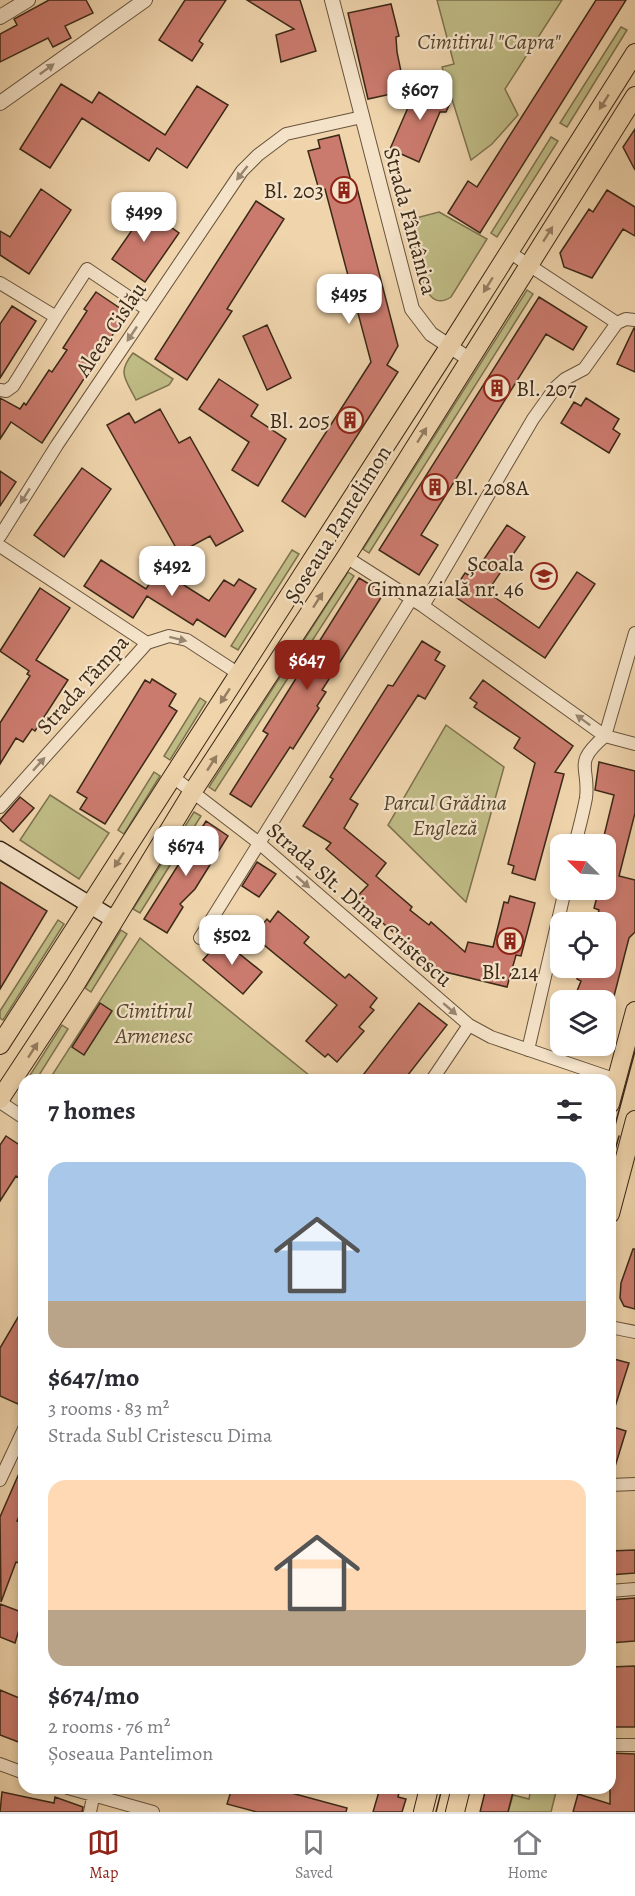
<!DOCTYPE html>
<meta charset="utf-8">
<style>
:root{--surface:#fff;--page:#f7f7f7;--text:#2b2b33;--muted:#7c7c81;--line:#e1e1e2;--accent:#8f2418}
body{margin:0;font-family:Alegreya,serif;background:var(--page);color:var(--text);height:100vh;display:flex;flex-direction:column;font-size:22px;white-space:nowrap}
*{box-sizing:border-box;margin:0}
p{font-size:20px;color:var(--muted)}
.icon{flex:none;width:33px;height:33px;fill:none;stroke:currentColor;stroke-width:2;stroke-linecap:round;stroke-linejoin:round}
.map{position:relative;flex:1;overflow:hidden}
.sheet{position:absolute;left:18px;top:1074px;width:598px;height:720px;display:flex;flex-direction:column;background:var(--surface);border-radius:18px;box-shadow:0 3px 9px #0003}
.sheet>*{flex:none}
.needle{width:39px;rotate:294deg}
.tools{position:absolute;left:550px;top:834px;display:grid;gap:12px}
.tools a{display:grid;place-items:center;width:66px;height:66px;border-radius:12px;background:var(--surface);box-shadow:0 3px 9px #0003;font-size:30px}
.price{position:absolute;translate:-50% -51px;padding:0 14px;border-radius:12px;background:#fff;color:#222;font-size:20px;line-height:39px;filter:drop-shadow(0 2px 3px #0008)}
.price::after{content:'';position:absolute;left:50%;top:36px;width:18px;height:14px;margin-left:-9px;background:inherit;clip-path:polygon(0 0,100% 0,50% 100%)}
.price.selected{background:var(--accent);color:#fff}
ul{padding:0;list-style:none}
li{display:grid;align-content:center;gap:12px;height:318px;padding:0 30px}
li span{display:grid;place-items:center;height:186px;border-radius:18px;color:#555}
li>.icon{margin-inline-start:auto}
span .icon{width:108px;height:108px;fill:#fffc;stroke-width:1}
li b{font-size:26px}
h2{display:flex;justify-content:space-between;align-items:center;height:72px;padding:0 30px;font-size:26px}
.dock{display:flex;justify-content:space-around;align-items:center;height:84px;border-top:2px solid var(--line);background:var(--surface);font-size:16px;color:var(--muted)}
.dock a{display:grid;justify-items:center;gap:3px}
.dock .selected{color:var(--accent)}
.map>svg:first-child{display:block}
.green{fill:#bfbb85;stroke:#7d724e;stroke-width:1.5}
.building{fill:#cb7b6e;stroke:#3b2917;stroke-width:1.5}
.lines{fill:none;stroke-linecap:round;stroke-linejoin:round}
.minor-casing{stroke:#68543c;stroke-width:14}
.tertiary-casing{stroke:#68543c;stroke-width:16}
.secondary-casing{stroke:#3b2917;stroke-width:19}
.primary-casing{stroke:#3b2917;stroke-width:20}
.minor{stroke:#f5e3c9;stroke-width:12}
.tertiary{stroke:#f5e3c9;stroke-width:14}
.secondary{stroke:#f5e3c9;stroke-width:16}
.primary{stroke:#efd4ac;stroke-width:18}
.tram{stroke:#3b2917;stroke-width:1.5}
.oneway{fill:#988670}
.oneway2{fill:#957e62}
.labels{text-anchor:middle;stroke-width:4.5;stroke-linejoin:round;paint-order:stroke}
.park-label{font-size:22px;font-style:italic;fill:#55462d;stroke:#f5e3c9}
.poi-label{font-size:22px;fill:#3b2917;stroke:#f5e3c9;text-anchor:end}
.street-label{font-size:22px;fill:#3b2917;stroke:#f5e3c9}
</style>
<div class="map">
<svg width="635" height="1812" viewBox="0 0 635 1812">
<rect width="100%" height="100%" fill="#efd4ac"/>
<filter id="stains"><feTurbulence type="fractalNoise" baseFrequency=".00333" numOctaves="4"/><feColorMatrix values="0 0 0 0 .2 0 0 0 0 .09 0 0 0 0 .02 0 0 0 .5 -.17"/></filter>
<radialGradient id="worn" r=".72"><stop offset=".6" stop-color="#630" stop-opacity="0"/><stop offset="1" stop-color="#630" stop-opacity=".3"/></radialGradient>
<path class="green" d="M437,0H562L505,89L518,115L492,144L471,160L442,67L454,64Z
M621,27L627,30L567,127L560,123Z
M551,137L558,141L497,237L491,233Z
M439,212L487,239L451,297C439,305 431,300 425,287L408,220Z
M527,290L533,294L369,553L363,549Z
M133,353L173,379L169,385L136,400C125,378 117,373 133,353Z
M292,550L299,554L238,650L231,646Z
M348,572L354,576L215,791L209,787Z
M200,698L206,702L170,760L164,756Z
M446,725L504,767L466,902L388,825Z
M154,772L160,776L124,834L118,830Z
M50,795L109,833L79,879L20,840Z
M194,812L201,816L140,913L133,909Z
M58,920L64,924L3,1020L0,1018V1011Z
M121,930L127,934L91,992L85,988Z
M140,938L315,1080H49Z
M62,1025L68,1029L36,1080H27Z
M531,1788H557L551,1812H508L513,1795L529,1799Z"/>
<path class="building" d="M49,0H86L93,13L65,26L71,38L53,47L48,38L0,62V34L17,25L14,19Z
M185,0H226L199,41L203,44L192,61L159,40Z
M247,0H300L316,51L281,62L276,35L294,29Z
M596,0H626L480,233L448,213L468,181L477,187Z
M391,4L399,36L396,37L397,52L405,91L368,99L348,13Z
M419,82L434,85L445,91L451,101L446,112H440L419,162L390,149Z
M61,84L92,103L99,92L165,135L197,86L228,105L187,168L157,148L149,161L82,118L50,168L20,149Z
M635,129V170L623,147Z
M339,135L353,189L357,188L398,346L387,365L398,372L305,517L282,501L371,362L325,189L319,190L308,151L320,148L318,140Z
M41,189L71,210L29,274L0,255V231L10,237Z
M607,190L635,207V236L623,229L592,278L564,267L560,253L589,209L593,212Z
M256,201L284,219L227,309L232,311L187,380L155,359Z
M135,202L179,233L145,282L112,259L135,226L123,218Z
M96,292L127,313L42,443L11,422L0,439V398L20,409L24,403L26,405L49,370L52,372L67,350L63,348L87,311L84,309Z
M539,297L587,327L573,350L546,334L421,535L438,545L419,575L379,550Z
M12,306L36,321L0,378V324Z
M267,325L291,378L267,390L243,336Z
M634,328H635V372L617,364Z
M219,379L258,405L251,416L286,439L258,486L232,470L249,442L199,409Z
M586,398L619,419L613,429L620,434L609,453L561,423L574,402L581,406Z
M160,409L179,443L190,437L243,531L216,546L210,536L179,553L107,425L129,413L135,423Z
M82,468L111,489L64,557L34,535Z
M0,471L16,482L0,506Z
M507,525L525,537L487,592L539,628L577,572L595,584L545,658L457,598L465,586L459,582L465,573L472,577Z
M101,560L146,589L157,572L167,578L168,575L209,601L224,580L234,586L239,579L256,589L225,637L197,619L193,625L147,596L133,618L84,586Z
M359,578L384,593L322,690L326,692L317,706L319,708L293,749L290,747L251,807L230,794L268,734L263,731Z
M40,588L70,608L36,660L68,680L35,731L32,729L23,742L16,738L0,764V723L30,676L27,674L29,671L0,651Z
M422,641L440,652L435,660L445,666L425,699L418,695L350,799L358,804L344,828L386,863L376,876L412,907L410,910L429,925L431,922L465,952L468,942L493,947L504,902L508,903L510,896L535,903L521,956L516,955L507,987L437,970L355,899L368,885L326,849L331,843L303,826L333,779L330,777L388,685L393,686Z
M152,679L176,694L169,706L177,711L105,824L80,809L87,798L77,792L145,680L150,683Z
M483,680L573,746L555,772L564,774L535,880L512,873L514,866L508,864L535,763L514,748L520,738L474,707L477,703L470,698Z
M599,762L635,771V813L619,876L635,880V932L629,938L613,1000L606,998L605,1000H580L581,996L577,991L581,981L577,979L581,968L588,970L589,968H606V922H596L599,910L594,908L597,897L601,898L606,890V844H602L614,795L595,790Z
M20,797L34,808L13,832L0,820Z
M206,821L228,836L195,889L180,904L183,907L167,933L144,919Z
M257,862L276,874L259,897L242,886Z
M0,882L47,911L0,989Z
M278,911L309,937L304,943L345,978L349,974L377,998L370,1007L374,1010L359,1027L364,1031L337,1062L328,1054L325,1057L306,1041L337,1005L253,936L267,919L270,922Z
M221,939L262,972L243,994L203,960Z
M100,1003L112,1011L84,1055L72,1047Z
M419,1003L447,1025L404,1080H370L363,1075Z
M6,1136L24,1148V1181L16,1176L0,1201V1145Z
M633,1249H635V1309L624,1306L620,1298L621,1283Z
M24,1307V1391L18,1404L0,1396V1348Z
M610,1358L629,1363L613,1413L610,1412Z
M610,1426L626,1431L613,1473L610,1472Z
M24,1462V1504L17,1521L24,1523V1565L16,1562L1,1602L0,1517Z
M635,1550V1573L610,1575V1551Z
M635,1598V1641L610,1643V1600Z
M0,1604L24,1613L15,1643L0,1637Z
M635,1666V1727H610V1667Z
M0,1690L24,1700V1735L21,1743L0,1735Z
M610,1753L635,1754V1812H573L578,1794L610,1804Z
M232,1788H273L347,1808L346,1812H257L227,1804Z
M380,1788H400L398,1797L406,1799L402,1812H373Z
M486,1788H514L508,1812H480Z
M2,1792L54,1803L55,1797L83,1807L82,1812H0Z"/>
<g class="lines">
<defs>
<path id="minor" d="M509,252L617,323L626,319L635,320
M0,283L56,317L13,386L6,391L0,390
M56,317L87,269L148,310
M0,536L57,445L242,171L258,155L286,134L362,117
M0,546L147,643
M346,557L423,606L605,736L635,744
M423,606L533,419L555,388L565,379L584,369L617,323
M173,777L259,843L469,1025L491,1037L617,1080
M0,807L147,643L169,636L187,640L239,674
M575,844C579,829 583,814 586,798C590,766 572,764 605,736L635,633
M200,938L412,598
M528,1050L565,890
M432,1080L469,1025
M0,1102L24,1118
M610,1327L635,1332
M0,1480L24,1429
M610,1485L635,1484
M610,1591L635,1589
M610,1745H635
M0,1764L24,1773
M68,1788L153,1812
M90,1812L95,1788"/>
<path id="tertiary" d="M332,0L412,309L431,334L469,359
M0,17L28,0
M0,103L145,0"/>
<path id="secondary" d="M0,850L113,919"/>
<path id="primary" d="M0,1045L449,347L635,53
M0,1099L75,985L193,791L346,557L635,96
M610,1104L635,1011
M610,1214L635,1120
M423,1812L429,1788
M455,1812L461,1788"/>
</defs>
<use href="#minor" class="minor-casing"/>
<use href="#tertiary" class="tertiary-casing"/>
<use href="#secondary" class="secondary-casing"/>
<use href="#primary" class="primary-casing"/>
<use href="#minor" class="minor"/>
<use href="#tertiary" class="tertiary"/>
<use href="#secondary" class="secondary"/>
<use href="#primary" class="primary"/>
<path class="tram" d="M610,1144L635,1051
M610,1168L619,1136
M436,1812L442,1788"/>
</g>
<defs><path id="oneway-solid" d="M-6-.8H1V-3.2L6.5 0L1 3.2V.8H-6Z" transform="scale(1.5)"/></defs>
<g class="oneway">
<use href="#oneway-solid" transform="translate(47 69) rotate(-36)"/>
<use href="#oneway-solid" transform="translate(242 173) rotate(128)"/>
<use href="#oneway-solid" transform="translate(132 334) rotate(124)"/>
<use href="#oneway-solid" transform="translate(25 496) rotate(122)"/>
<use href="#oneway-solid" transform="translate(178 639) rotate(14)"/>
<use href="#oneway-solid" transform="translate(583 720) rotate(-144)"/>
<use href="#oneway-solid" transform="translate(39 764) rotate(-48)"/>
<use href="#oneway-solid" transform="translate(303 882) rotate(41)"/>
<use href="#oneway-solid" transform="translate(450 1009) rotate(41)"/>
</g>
<g class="oneway2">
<use href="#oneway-solid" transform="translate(604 102) rotate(122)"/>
<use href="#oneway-solid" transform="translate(548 234) rotate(-58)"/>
<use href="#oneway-solid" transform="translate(488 285) rotate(122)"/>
<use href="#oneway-solid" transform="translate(422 435) rotate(-58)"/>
<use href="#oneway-solid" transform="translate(318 600) rotate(-57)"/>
<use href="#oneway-solid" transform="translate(225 696) rotate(123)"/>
<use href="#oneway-solid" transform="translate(212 763) rotate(-57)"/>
<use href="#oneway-solid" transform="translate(119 860) rotate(123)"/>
<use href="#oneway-solid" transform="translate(33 1050) rotate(-57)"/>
</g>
<defs>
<symbol id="building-ring" viewBox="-11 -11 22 22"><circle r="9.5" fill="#f5e3c9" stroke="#8f2418" stroke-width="1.5"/><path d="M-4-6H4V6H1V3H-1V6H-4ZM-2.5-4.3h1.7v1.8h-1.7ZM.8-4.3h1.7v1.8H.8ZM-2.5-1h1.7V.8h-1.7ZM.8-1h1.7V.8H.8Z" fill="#8f2418"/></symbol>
<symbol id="school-ring" viewBox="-11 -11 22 22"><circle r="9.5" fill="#f5e3c9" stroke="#8f2418" stroke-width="1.5"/><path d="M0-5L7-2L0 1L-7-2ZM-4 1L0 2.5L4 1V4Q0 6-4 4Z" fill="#8f2418"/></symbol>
</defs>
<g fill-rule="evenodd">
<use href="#building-ring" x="329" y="175" width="30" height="30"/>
<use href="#building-ring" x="482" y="373" width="30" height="30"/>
<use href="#building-ring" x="335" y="405" width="30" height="30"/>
<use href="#building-ring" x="420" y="472" width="30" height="30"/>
<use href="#school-ring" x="529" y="561" width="30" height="30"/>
<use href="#building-ring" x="495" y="926" width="30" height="30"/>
</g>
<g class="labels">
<g class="park-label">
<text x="489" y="49">Cimitirul "Capra"</text>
<text x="445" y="810">Parcul Grădina<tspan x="445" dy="25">Engleză</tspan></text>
<text x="154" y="1018">Cimitirul<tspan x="154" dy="25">Armenesc</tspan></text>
</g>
<g class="poi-label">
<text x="324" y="198">Bl. 203</text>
<text x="516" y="396" text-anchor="start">Bl. 207</text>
<text x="330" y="428">Bl. 205</text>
<text x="454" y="495" text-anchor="start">Bl. 208A</text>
<text x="524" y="571">Școala<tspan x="524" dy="25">Gimnazială nr. 46</tspan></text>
<text x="510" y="979" text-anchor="middle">Bl. 214</text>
</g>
<g class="street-label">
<text transform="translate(411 221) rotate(75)" y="8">Strada Fântânica</text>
<text transform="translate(110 329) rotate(-56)" y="8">Aleea Cislău</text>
<text transform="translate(337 524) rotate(-58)" y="8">Șoseaua Pantelimon</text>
<text transform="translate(82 684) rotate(-48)" y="8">Strada Tâmpa</text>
<text transform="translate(360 904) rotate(41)" y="8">Strada Slt. Dima Cristescu</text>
</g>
</g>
<rect width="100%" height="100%" filter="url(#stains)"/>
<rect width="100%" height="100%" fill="url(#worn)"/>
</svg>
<div class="tools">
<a><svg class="needle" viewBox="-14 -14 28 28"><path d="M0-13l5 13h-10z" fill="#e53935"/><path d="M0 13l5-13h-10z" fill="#7c7c81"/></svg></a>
<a><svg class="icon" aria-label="locate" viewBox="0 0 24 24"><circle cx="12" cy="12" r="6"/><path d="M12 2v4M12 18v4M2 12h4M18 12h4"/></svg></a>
<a><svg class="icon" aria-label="layers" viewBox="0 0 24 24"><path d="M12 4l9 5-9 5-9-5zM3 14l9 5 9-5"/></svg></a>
</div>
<b class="price" style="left:420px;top:121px">$607</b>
<b class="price" style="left:144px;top:243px">$499</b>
<b class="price" style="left:349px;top:325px">$495</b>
<b class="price" style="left:172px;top:597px">$492</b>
<b class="price selected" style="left:307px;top:691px">$647</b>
<b class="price" style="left:186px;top:877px">$674</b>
<b class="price" style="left:232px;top:966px">$502</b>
<section class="sheet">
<h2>7 homes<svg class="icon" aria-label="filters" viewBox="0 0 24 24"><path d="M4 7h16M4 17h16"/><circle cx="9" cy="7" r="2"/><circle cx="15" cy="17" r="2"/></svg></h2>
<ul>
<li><span style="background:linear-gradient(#a9c7e8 75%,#b9a48a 0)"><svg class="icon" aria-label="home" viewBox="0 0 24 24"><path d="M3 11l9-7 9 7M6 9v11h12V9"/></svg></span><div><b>$647/mo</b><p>3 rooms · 83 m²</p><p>Strada Subl Cristescu Dima</p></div></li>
<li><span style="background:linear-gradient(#ffd9b3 70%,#b9a48a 0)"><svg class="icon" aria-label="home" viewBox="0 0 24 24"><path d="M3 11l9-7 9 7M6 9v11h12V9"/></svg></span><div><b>$674/mo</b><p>2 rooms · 76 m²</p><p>Șoseaua Pantelimon</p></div></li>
</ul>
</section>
</div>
<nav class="dock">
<a class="selected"><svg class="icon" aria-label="map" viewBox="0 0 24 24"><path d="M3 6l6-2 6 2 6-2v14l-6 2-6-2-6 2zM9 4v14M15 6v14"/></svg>Map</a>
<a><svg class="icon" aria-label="saved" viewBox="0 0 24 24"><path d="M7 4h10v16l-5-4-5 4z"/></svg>Saved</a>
<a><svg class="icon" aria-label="home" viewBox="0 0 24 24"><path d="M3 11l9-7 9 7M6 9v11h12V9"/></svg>Home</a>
</nav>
